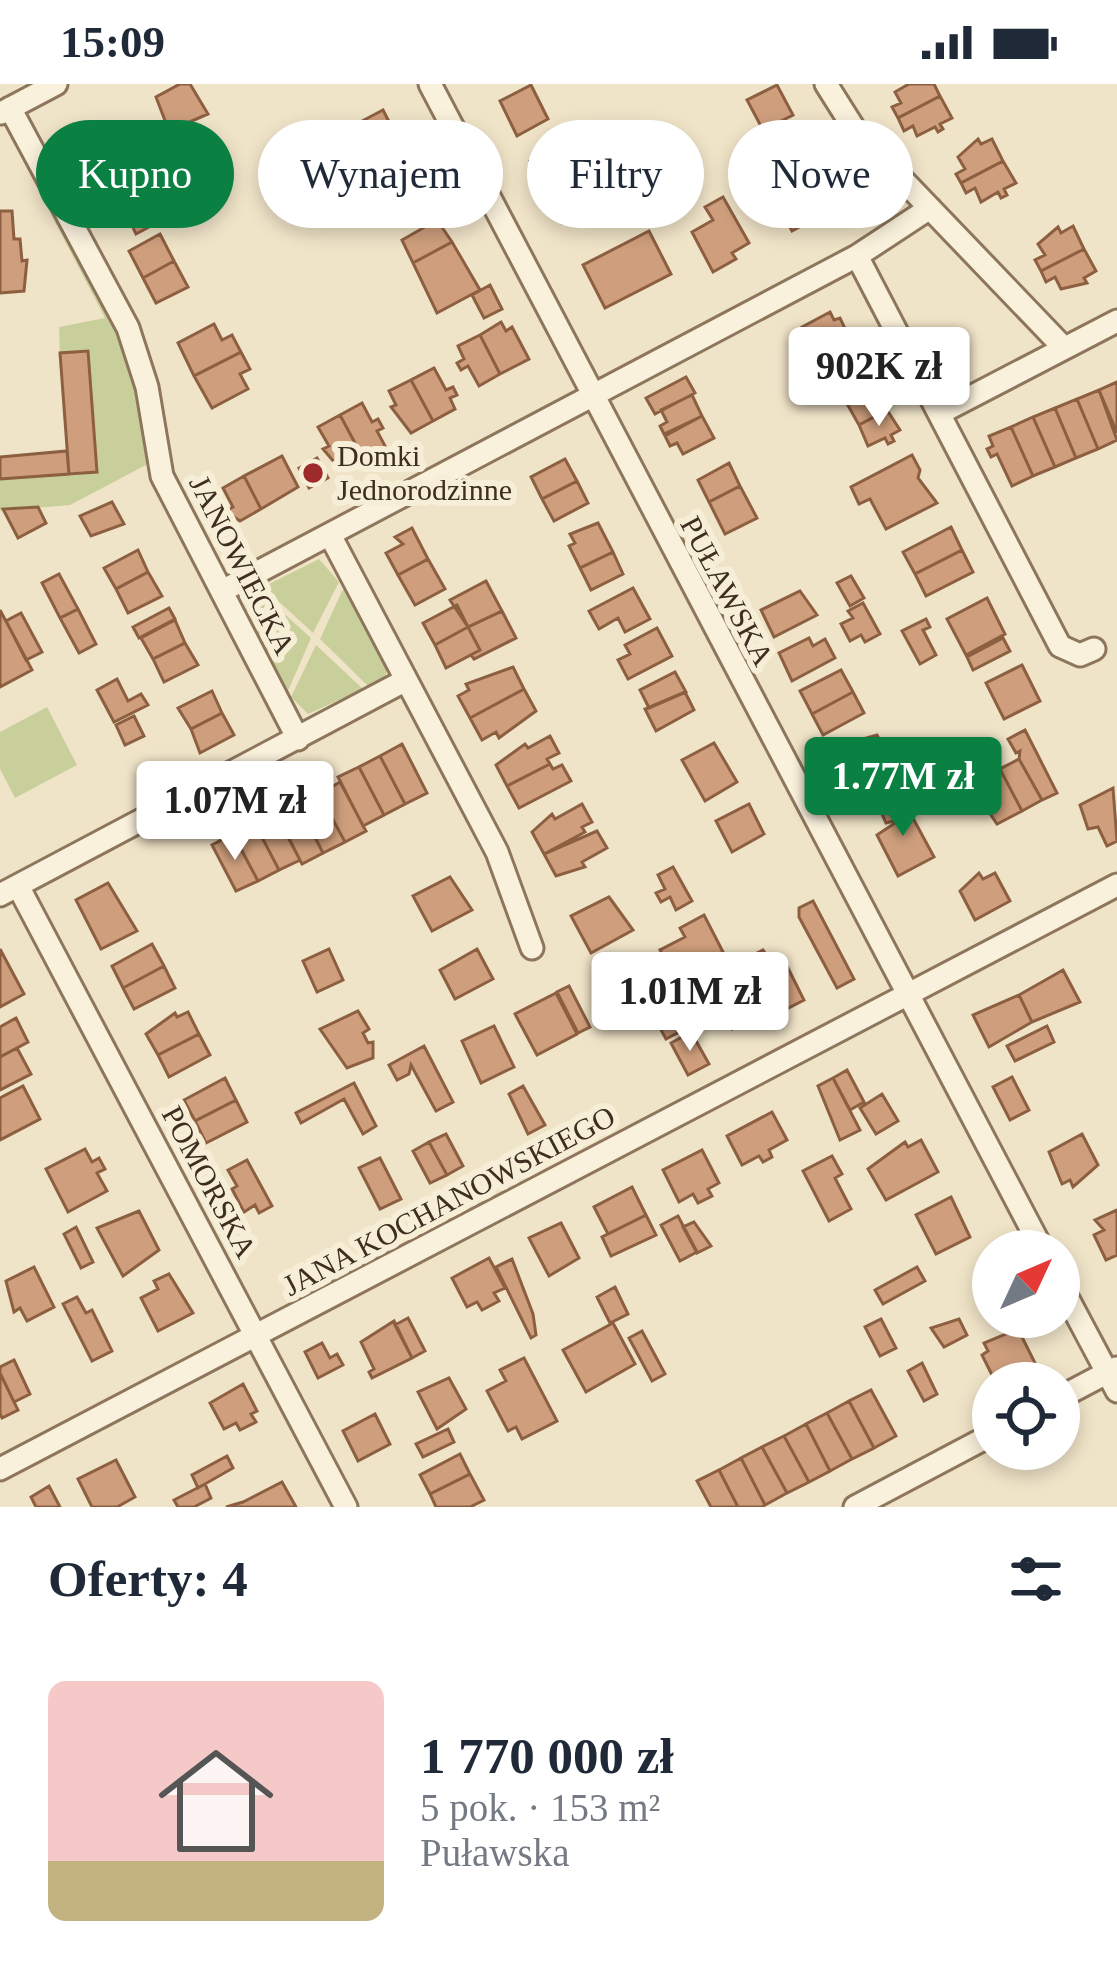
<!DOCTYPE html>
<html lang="pl">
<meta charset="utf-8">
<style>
:root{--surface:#fff;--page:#f2f2f3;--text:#1f2937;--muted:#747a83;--accent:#0b8043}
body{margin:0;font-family:"Times New Roman",serif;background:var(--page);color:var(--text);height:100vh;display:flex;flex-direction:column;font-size:45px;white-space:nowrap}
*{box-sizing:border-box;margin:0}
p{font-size:39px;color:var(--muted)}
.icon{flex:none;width:66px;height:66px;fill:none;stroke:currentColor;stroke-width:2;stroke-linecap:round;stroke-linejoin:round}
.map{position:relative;height:1423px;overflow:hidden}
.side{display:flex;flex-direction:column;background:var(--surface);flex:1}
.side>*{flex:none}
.guide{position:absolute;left:36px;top:36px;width:1047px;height:108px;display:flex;gap:24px}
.needle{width:78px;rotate:46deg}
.buttons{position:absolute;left:972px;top:1146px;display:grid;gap:24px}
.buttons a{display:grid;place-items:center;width:108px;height:108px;border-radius:50%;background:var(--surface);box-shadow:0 6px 18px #0003;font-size:60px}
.price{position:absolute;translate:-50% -102px;padding:0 27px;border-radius:12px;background:#fff;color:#222;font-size:39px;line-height:78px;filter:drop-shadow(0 3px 6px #0008)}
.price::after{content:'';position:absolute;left:50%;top:72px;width:36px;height:27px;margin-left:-18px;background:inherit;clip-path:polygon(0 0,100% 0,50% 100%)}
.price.selected{background:var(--accent);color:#fff}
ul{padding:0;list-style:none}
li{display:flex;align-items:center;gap:36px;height:300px;padding:0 48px}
li span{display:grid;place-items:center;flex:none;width:336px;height:240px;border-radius:18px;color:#555}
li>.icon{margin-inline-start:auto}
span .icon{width:144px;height:144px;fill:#fffc;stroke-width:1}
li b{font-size:51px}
h2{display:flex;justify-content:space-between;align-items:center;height:144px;padding:0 48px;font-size:51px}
.pill{padding:0 42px;border-radius:54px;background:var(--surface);box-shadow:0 6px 18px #0003;font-size:42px;line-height:108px}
.pill.selected{background:var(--accent);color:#fff}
.status{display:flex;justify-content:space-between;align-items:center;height:84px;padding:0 60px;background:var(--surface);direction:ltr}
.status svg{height:33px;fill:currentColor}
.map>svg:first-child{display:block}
.green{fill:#c9cf9b}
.building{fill:#cf9f7d;stroke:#8d5f41;stroke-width:3}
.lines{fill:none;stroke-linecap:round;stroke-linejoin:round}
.street-casing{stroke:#8d765c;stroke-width:27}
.street{stroke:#faf1dc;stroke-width:21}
.poi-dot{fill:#9e2a2b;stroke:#f7eed8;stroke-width:4.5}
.labels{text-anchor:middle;stroke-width:12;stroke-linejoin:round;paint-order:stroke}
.poi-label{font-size:30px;fill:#3d2e20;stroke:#f7eed8;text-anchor:start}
.street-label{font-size:30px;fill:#3d2e20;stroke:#f7eed8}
</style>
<div class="status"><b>15:09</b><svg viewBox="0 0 49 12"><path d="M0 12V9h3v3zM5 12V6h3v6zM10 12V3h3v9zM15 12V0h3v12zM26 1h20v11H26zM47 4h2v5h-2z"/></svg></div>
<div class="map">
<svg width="1117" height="1423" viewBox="0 0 1117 1423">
<rect width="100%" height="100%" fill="#f0e4c8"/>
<path class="green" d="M23,59L127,269L148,380L70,421L0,427V395L97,387L88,268L60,269L59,243L105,234L16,63Z
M319,475L339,498L313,549L263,503Z
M343,505L388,584L385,594L368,602L320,555Z
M258,506L311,554L288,607L246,526L248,514Z
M316,561L363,605L308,630L291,613Z
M47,623L77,681L15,714L0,685V648Z"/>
<path class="building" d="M180,0H190L208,30L169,47L156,13Z
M909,0H934L940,12L898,34L892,23L901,19L895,8Z
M531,1L548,35L517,52L500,17Z
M777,1L793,31L763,46L747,16Z
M940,12L952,34L940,40L943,45L938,48L935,43L917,52L913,42L904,47L898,34Z
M383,26L400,59L365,77L347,45Z
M978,55L981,60L992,55L1003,77L961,99L956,90L965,85L958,73Z
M399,59L419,100L381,111L364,77Z
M567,59L582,91L548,108L530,77Z
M1003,77L1016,99L1004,105L1007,111L1001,114L998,108L981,118L975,104L966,109L961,99Z
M172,85L184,109L163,120L150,95Z
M819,90L836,123L814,135L797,102Z
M582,91L599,120L562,139L548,108Z
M797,102L814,135L792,147L774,113Z
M140,112L147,128L122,141L114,126Z
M723,113L749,159L732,169L736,175L713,188L692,148L713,136L705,123Z
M167,118L173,130L136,150L130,137Z
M0,127H12L14,155H20L22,177L27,176L24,207L0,209Z
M437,136L452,158L413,179L402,156Z
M1073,142L1084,165L1041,187L1035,176L1045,171L1038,160L1058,143L1061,149Z
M649,147L671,190L605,224L583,181Z
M160,150L174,177L143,194L129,167Z
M452,158L480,206L437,229L413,179Z
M1084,165L1096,187L1084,194L1087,199L1061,205L1055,193L1046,198L1041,187Z
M174,177L188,203L156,219L143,194Z
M490,201L502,225L484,234L472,211Z
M830,228L834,236L840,234L850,255L818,272L802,243Z
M501,238L506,247L512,243L529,275L500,290L480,251Z
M214,240L222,256L232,251L241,268L194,292L178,259Z
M480,251L500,290L479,302L468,282L461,286L457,279L464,275L458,262Z
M850,255L863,276L856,280L861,290L834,304L818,272Z
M88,267L97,388L69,390L60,269Z
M241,268L250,285L240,290L248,305L212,324L194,292Z
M434,284L446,306L453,303L457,311L450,314L455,325L433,337L411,296Z
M686,293L695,309L655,330L646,314Z
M411,296L433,337L411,349L391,323L396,321L389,307Z
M1117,298V349L1099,306Z
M866,300L869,307L877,303L887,326L859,341L846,318L862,310L859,304Z
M1099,306L1117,356L1098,365L1077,315Z
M692,311L702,332L664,350L660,342L667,338L661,326Z
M1077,315L1098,365L1076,374L1055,324Z
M362,319L372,338L378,335L383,344L377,347L385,362L363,374L340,331Z
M1055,324L1076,374L1055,383L1033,333Z
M887,326L900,346L891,351L894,357L888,360L885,354L868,362L859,341Z
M340,331L363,374L341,386L323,365L329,362L318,343Z
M702,332L714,354L683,370L677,359L670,362L665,352Z
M1033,333L1055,383L1033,392L1011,343Z
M1011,343L1033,392L1012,402L997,370L991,373L987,365L993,362L989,352Z
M67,367L69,390L0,395V373Z
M912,371L920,386L918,394L937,419L886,445L870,415L859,420L851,403Z
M282,372L298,403L261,425L244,392Z
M317,374L328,394L309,404L299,384Z
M565,375L577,397L542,415L531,393Z
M729,379L740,402L709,418L698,396Z
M244,392L261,425L240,437L225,427L233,423L223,404Z
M577,397L588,419L554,437L542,415Z
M740,402L757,434L725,450L709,418Z
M112,418L124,440L91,452L80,432Z
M38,423L46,439L18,454L3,425Z
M598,439L613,468L580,484L569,462L575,459L570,450Z
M951,443L962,466L915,490L903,468Z
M412,444L428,475L398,491L386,469L403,460L395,453Z
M138,466L148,488L116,505L104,484Z
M962,466L973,488L926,512L915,490Z
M613,468L623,490L591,506L580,484Z
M428,475L445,505L415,521L398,491Z
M148,488L162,512L128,529L116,505Z
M59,490L78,525L60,534L42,499Z
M851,492L864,514L850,522L837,499Z
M486,497L502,527L468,543L450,516Z
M633,504L650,535L625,548L618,534L599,545L589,527Z
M800,507L817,531L774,553L761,526Z
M987,514L1005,550L966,571L947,535Z
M863,519L880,550L865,558L861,551L850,557L841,540L853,534L848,527Z
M457,521L468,543L435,561L423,539Z
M169,524L175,535L139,554L133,543Z
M78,525L96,560L79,569L60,534Z
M0,526L32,586L0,603Z
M502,527L516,554L474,575L471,571L480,566L468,543Z
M21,529L42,568L26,576L6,537Z
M926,535L930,543L923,546L936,571L920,580L902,547Z
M175,536L185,559L153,575L141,554Z
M468,543L480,566L446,584L435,561Z
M657,544L672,572L628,595L618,576L630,570L625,561Z
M809,554L813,562L825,555L835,574L792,597L779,569Z
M1003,554L1010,567L973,586L967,573Z
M185,559L198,581L164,598L153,575Z
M1022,581L1040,617L1004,635L986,599Z
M513,583L524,605L470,634L458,612L469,606L466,600Z
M841,586L853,608L812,630L800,607Z
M675,588L686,608L649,624L640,606Z
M117,595L128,617L141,610L148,621L114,638L97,606Z
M524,605L536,627L499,654L496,648L482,656L470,634Z
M212,607L222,629L191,645L178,624Z
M685,608L694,626L656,647L645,625Z
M853,608L864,629L823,651L812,630Z
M222,629L234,651L200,669L191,645Z
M134,632L144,652L125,661L116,641Z
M1025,646L1057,709L1042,716L1019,675L1020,667L1016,669L1008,655Z
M877,651L889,674L847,696L835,673L852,664L849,659Z
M550,652L559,669L547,675L550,680L507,702L496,681L525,660L528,664Z
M714,659L737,698L705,717L682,676Z
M402,660L427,709L405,720L380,672Z
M380,672L405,720L384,731L359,683Z
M889,674L900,696L883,705L885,710L858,718L847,696Z
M1019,675L1042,716L1022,727L1000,685Z
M550,680L553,685L562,681L571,697L519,724L507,702Z
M359,683L384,731L363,742L338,693Z
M1000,685L1022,727L997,740L971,701Z
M340,698L366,747L345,758L319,710Z
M1113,704L1117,757L1107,762L1098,743L1088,745L1080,721Z
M319,710L345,758L323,769L298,720Z
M902,714L934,773L898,792L877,751L901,735L886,739L880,726Z
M298,720L323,769L302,780L277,732Z
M582,720L592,738L582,743L585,748L544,770L532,748L552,730L555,735Z
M749,720L764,750L732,768L716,737Z
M275,727L300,776L279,786L254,738Z
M254,738L279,786L258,797L233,750Z
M597,747L607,764L582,778L585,783L556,792L544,770Z
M233,750L258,797L236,807L212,761Z
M673,783L692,817L676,826L670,813L661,818L656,809L665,805L658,791Z
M979,789L983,795L995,789L1010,817L975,836L960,807Z
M450,793L472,826L432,847L413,812Z
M108,799L137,847L101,865L76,816Z
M609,813L633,846L591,869L571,832Z
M813,817L854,895L837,904L799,833V824Z
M704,831L723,868L675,896L660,866L685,853L680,844Z
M152,860L164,882L123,904L112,882Z
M0,865L24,910L0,923Z
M329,865L343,896L317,908L303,877Z
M477,865L493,895L455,915L440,886Z
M763,866L773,881L761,888L763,892L786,880L804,916L769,934L740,878Z
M164,882L175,904L134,925L123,904Z
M1063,886L1080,918L1032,938L1019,911Z
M744,900L760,930L732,945L721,926L731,920L725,910Z
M569,902L590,943L578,949L557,908Z
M556,909L577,950L537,971L515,930Z
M1019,911L1032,938L989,963L973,931Z
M670,919L685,945L666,955L652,929Z
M358,927L369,945L363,949L368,959L373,958V974L347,984L320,945Z
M188,928L199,950L158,971L146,950L175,929L177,933Z
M16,934L28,958L0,973V943Z
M494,942L514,983L481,999L462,957Z
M1047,942L1054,958L1015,977L1007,962Z
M691,948L709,980L688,991L671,959Z
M199,950L210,971L169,993L158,971Z
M424,962L453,1018L436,1027L411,981L409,990L397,996L389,981Z
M17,964L31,990L0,1006V973Z
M847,986L864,1018L850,1026L833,994Z
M1012,993L1029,1026L1010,1036L993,1003Z
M225,994L236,1016L195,1037L184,1016Z
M833,994L860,1046L840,1056L818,1002Z
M354,999L376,1042L363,1050L344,1015L301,1039L296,1029Z
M23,1002L40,1035L0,1056V1014Z
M523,1002L545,1041L528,1050L509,1010Z
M882,1010L898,1037L876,1050L860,1024Z
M236,1016L247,1038L206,1059L195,1037Z
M772,1028L787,1056L769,1066L772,1073L763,1078L759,1072L742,1081L727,1052Z
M446,1050L463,1082L447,1091L429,1058Z
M1082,1050L1098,1081L1073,1103L1070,1096L1062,1100L1049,1068Z
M921,1056L938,1088L886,1116L868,1085L905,1058L908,1063Z
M429,1058L447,1091L430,1099L413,1067Z
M85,1065L92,1078L99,1074L105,1085L97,1089L107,1107L68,1128L46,1085Z
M702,1066L719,1099L708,1105L712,1112L698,1119L693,1110L679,1118L663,1086Z
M832,1072L842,1090L835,1094L851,1125L829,1137L803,1087Z
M380,1074L401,1115L380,1125L359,1084Z
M247,1076L272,1122L259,1129L255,1121L244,1128L232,1105L237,1102L228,1086Z
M632,1103L646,1131L608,1150L594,1123Z
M951,1113L970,1153L936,1170L916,1131Z
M1117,1126V1171L1106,1176L1094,1151L1104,1146L1095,1136Z
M139,1127L159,1166L123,1192L97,1144Z
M646,1131L656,1151L611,1172L602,1153Z
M678,1132L697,1168L680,1177L661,1141Z
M694,1138L711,1162L697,1169L683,1143Z
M561,1139L579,1174L549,1192L529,1154Z
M76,1143L93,1178L81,1184L64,1150Z
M489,1174L505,1204L494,1209L499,1217L482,1226L477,1218L467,1223L452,1194Z
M512,1175L533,1230L536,1251L531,1254L496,1183Z
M34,1183L54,1223L27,1237L20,1224L14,1228L6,1197Z
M917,1183L925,1197L883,1220L875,1206Z
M169,1190L193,1229L158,1247L141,1214L158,1205L154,1197Z
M615,1203L628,1230L610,1239L597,1213Z
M77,1213L86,1229L92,1226L112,1267L92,1277L63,1220Z
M408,1234L425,1267L412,1274L395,1241Z
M881,1235L896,1264L880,1272L865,1243Z
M959,1235L967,1251L944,1263L931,1244Z
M394,1237L412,1274L372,1294L369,1288L374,1285L361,1258Z
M613,1239L635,1280L586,1308L563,1266Z
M1018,1245L1036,1281L996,1299L982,1271L988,1267L984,1259Z
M642,1247L665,1290L652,1297L629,1254Z
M322,1259L330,1274L337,1270L343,1281L318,1294L305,1268Z
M524,1274L557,1337L522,1355L516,1343L508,1347L487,1307L506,1297L500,1286Z
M14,1276L30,1310L14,1318L0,1289V1283Z
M922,1279L937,1310L924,1317L908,1287Z
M0,1289L18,1326L2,1334L0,1330Z
M449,1294L466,1325L437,1345L418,1308Z
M243,1300L257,1327L251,1330L256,1338L240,1346L236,1339L224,1345L210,1319Z
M871,1306L896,1352L874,1364L849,1317Z
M849,1317L874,1364L852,1375L827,1329Z
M827,1329L852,1375L830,1387L806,1340Z
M375,1330L390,1360L358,1377L343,1347Z
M806,1340L830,1387L809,1398L784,1352Z
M448,1345L454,1358L423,1373L416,1360Z
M784,1352L809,1398L787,1409L762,1363Z
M762,1363L787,1409L765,1421L741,1374Z
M460,1370L470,1390L430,1410L420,1391Z
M227,1372L233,1384L198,1404L192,1391Z
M741,1374L765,1421L762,1423H738L719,1386Z
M116,1376L135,1413L117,1423H92L78,1395Z
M719,1386L738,1423H711L697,1397Z
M470,1390L484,1416L470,1423H436L430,1410Z
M282,1398L296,1423H226L243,1418Z
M205,1400L211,1414L194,1423H178L174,1416Z
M49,1402L60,1423H36L31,1413Z"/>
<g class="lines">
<defs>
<path id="street" d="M430,0L1043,1167
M826,0L855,46L1064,264
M10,24L128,244L147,303L162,392L298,655
M1,29L56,0
M857,172L1060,562L1080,571L1094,565
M940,329L1117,237
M330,451L497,768L532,864
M222,507L857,172L930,124
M18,802L346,1423
M0,811L406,596
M1059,1198L1117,1307
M1059,1314L1116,1284
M0,1385L1117,801
M855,1423L993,1350"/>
</defs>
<use href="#street" class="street-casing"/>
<use href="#street" class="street"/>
</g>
<circle class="poi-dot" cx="313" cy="389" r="12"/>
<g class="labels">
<g class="poi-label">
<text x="337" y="382">Domki<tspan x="337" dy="34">Jednorodzinne</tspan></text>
</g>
<g class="street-label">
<text transform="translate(242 481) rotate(63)" y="10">JANOWIECKA</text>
<text transform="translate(727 507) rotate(62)" y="10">PUŁAWSKA</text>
<text transform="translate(209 1098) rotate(62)" y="10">POMORSKA</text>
<text transform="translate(449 1117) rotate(-28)" y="10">JANA KOCHANOWSKIEGO</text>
</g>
</g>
</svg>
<div class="buttons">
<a><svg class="needle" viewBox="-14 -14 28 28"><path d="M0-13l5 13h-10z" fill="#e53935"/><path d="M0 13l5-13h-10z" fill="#747a83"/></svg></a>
<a><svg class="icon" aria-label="locate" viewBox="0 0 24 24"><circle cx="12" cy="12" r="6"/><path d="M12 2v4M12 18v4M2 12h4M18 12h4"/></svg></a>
</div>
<b class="price" style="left:879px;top:345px">902K zł</b>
<b class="price selected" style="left:903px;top:755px">1.77M zł</b>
<b class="price" style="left:235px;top:779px">1.07M zł</b>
<b class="price" style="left:690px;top:970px">1.01M zł</b>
<div class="guide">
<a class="pill selected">Kupno</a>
<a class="pill">Wynajem</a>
<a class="pill">Filtry</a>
<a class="pill">Nowe</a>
</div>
</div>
<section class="side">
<h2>Oferty: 4<svg class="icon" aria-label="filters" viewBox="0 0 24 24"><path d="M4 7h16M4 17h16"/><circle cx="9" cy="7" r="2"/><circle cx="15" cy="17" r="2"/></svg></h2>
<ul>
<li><span style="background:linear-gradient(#f6c9c9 75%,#c2b280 0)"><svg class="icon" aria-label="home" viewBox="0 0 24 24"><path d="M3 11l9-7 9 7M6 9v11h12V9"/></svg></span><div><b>1 770 000 zł</b><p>5 pok. · 153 m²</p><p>Puławska</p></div></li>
</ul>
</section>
